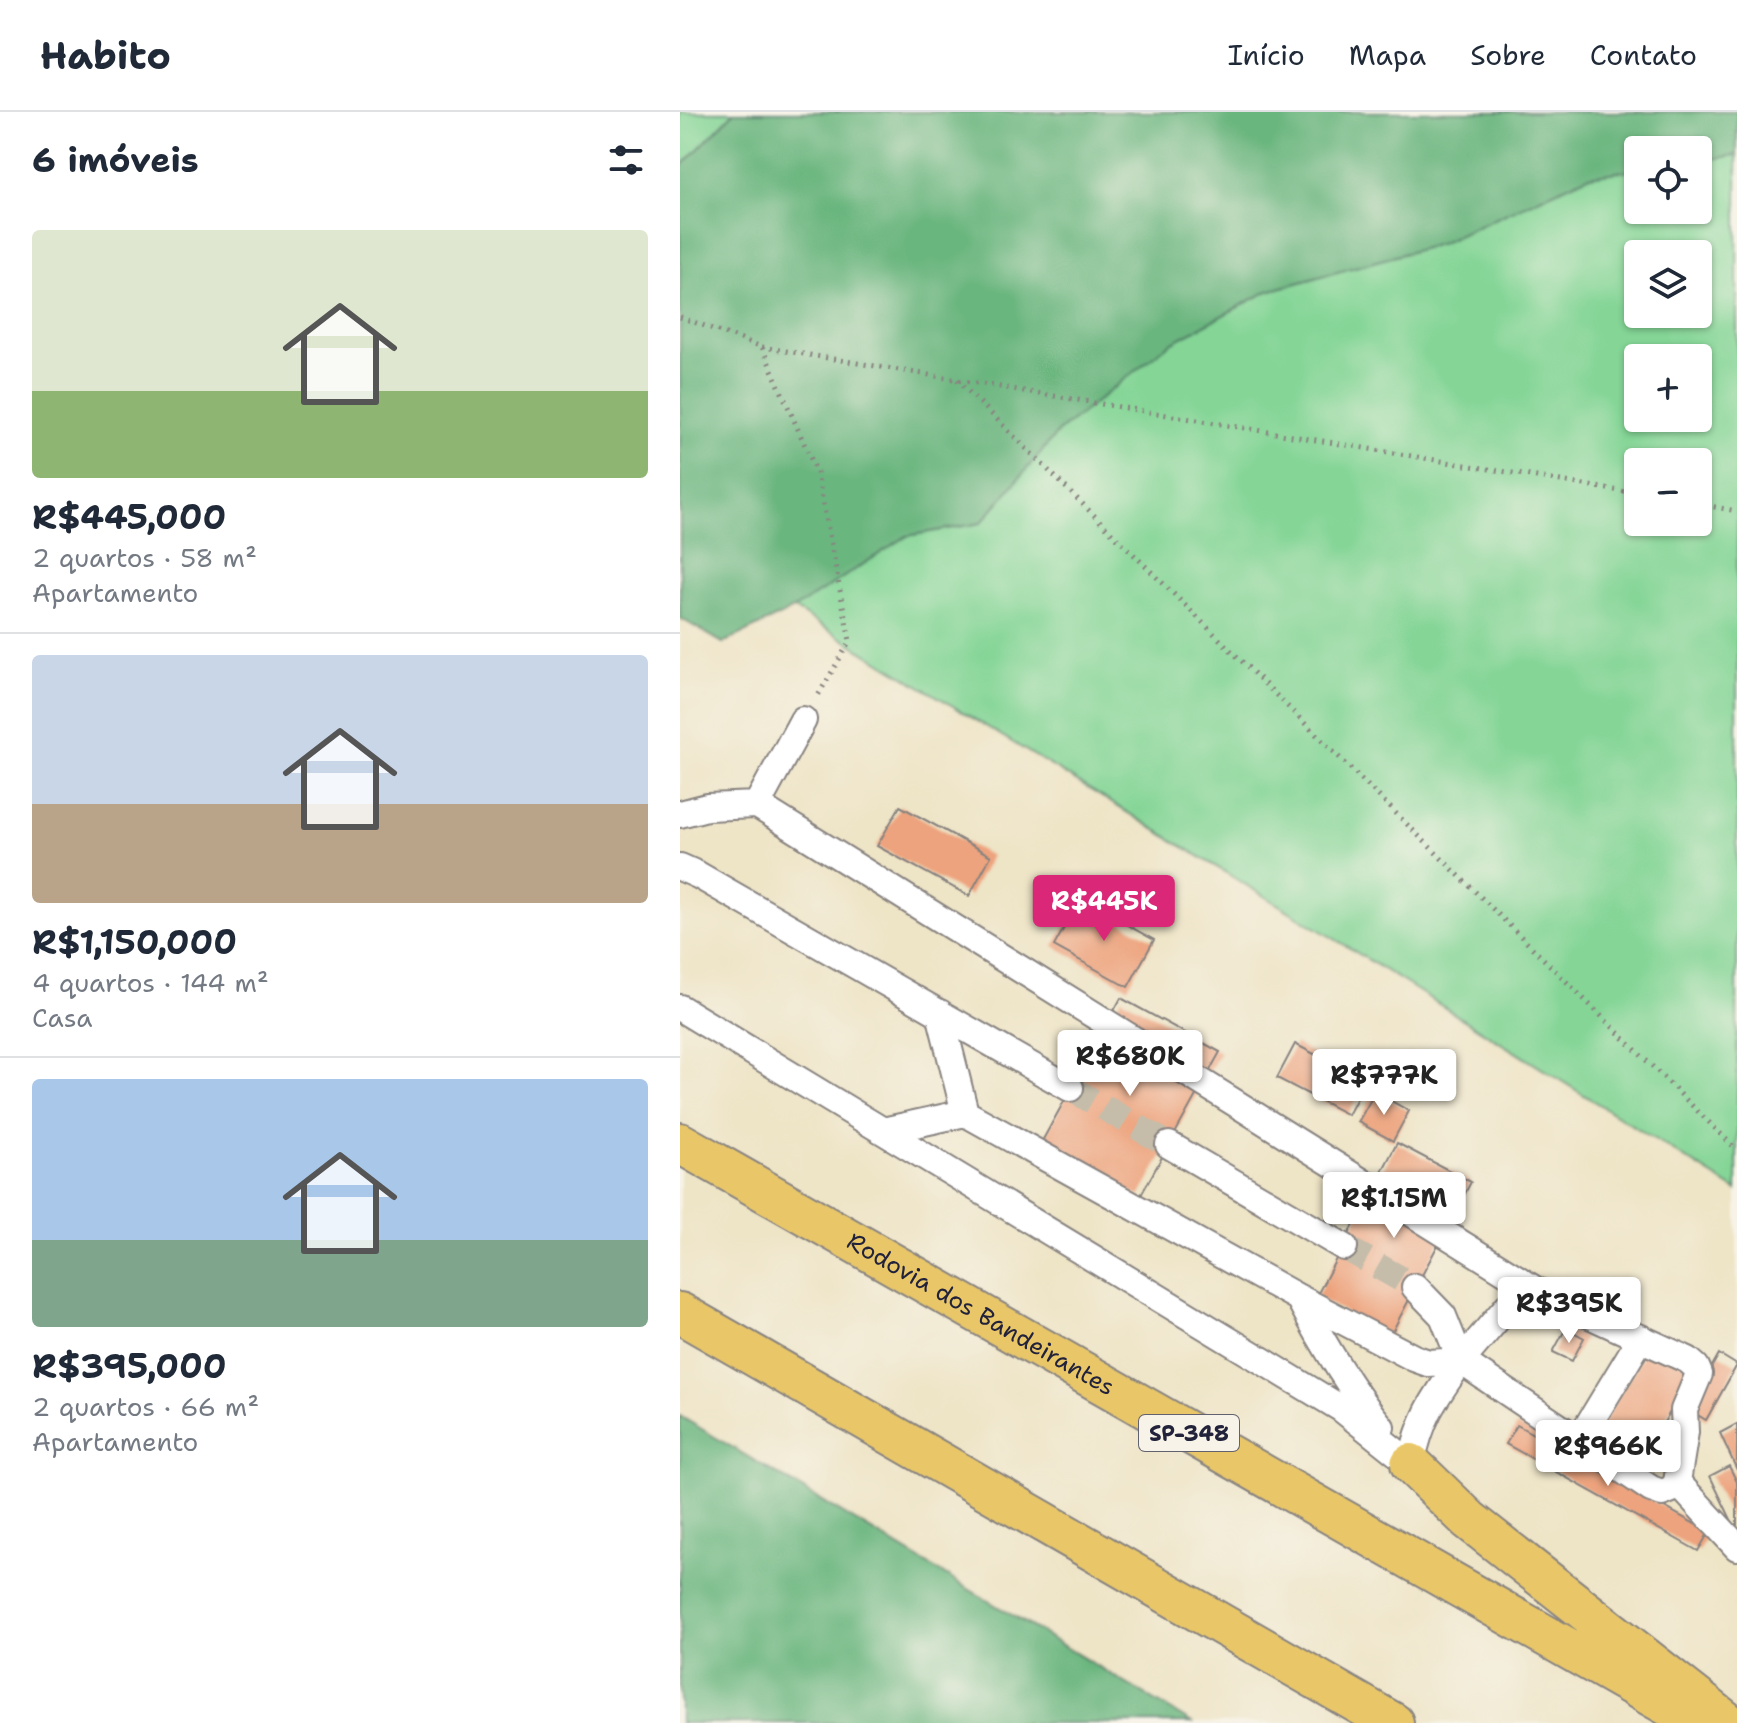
<!DOCTYPE html>
<html lang="pt">
<meta charset="utf-8">
<style>
:root{--surface:#fff;--page:#f2f2f3;--text:#1f2937;--muted:#747a83;--line:#e0e1e3;--accent:#db2777}
body{margin:0;font-family:"Shantell Sans",sans-serif;background:var(--page);color:var(--text);height:100vh;display:flex;flex-direction:column;font-size:30px;white-space:nowrap}
*{box-sizing:border-box;margin:0}
p{font-size:26px;color:var(--muted)}
.icon{flex:none;width:44px;height:44px;fill:none;stroke:currentColor;stroke-width:2;stroke-linecap:round;stroke-linejoin:round}
.map{position:relative;flex:1;overflow:hidden}
.drawer{display:flex;flex-direction:column;background:var(--surface);width:680px}
.drawer>*{flex:none}
.tools{position:absolute;left:944px;top:24px;display:grid;gap:16px}
.tools a{display:grid;place-items:center;width:88px;height:88px;border-radius:8px;background:var(--surface);box-shadow:0 2px 6px #0004;font-size:40px}
.price{position:absolute;translate:-50% -68px;padding:0 18px;border-radius:8px;background:#fff;color:#222;font-size:26px;line-height:52px;filter:drop-shadow(0 2px 4px #0008)}
.price::after{content:'';position:absolute;left:50%;top:48px;width:24px;height:18px;margin-left:-12px;background:inherit;clip-path:polygon(0 0,100% 0,50% 100%)}
.price.selected{background:var(--accent);color:#fff}
ul{padding:0;list-style:none}
li{display:grid;align-content:center;gap:16px;height:424px;padding:0 32px}
li+li{border-top:2px solid var(--line)}
li span{display:grid;place-items:center;height:248px;border-radius:8px;color:#555}
li>.icon{margin-inline-start:auto}
span .icon{width:144px;height:144px;fill:#fffc;stroke-width:1}
li b{font-size:34px}
h2{display:flex;justify-content:space-between;align-items:center;height:96px;padding:0 32px;font-size:34px}
header{display:flex;align-items:center;gap:48px;box-sizing:border-box;height:112px;padding:0 40px;background:var(--surface);border-bottom:2px solid var(--line)}
header strong{font-size:38px}
nav{display:flex;gap:44px;margin-inline-start:auto;font-size:28px}
main{display:flex;flex:1;min-height:0}
.map>svg:first-child{display:block}
.green{fill:#84d596;stroke:#537c68;stroke-width:2;fill-rule:evenodd}
.forest{fill:#6bb67f;stroke:#466c5d;stroke-width:2}
.building{fill:#eda37d}
.lines{fill:none;stroke-linecap:round;stroke-linejoin:round}
.minor-tunnel{stroke:#c5bdaa;stroke-width:26;stroke-dasharray:26 13;stroke-linecap:butt}
.minor-casing{stroke:#888380;stroke-width:30}
.highway-casing{stroke:#888380;stroke-width:44}
.path{stroke:#888380;stroke-width:5;stroke-dasharray:2 6;stroke-linecap:butt}
.minor{stroke:#fff;stroke-width:26}
.highway{stroke:#e9c769;stroke-width:40}
.labels{text-anchor:middle;stroke-width:8;stroke-linejoin:round;paint-order:stroke}
.shield{fill:#f7f3e8;stroke:#62616f;stroke-width:2}
.shield-label{font-size:22px;font-weight:bold;fill:#22223b}
.street-label{font-size:24px;fill:#22223b;stroke:#f7f3e8}
</style>
<header>
<strong>Habito</strong>
<nav><a>Início</a><a>Mapa</a><a>Sobre</a><a>Contato</a></nav>
</header>
<main>
<section class="drawer">
<h2>6 imóveis<svg class="icon" aria-label="filters" viewBox="0 0 24 24"><path d="M4 7h16M4 17h16"/><circle cx="9" cy="7" r="2"/><circle cx="15" cy="17" r="2"/></svg></h2>
<ul>
<li><span style="background:linear-gradient(#dfe7d0 65%,#8fb573 0)"><svg class="icon" aria-label="home" viewBox="0 0 24 24"><path d="M3 11l9-7 9 7M6 9v11h12V9"/></svg></span><div><b>R$445,000</b><p>2 quartos · 58 m²</p><p>Apartamento</p></div></li>
<li><span style="background:linear-gradient(#c9d6e8 60%,#b9a48a 0)"><svg class="icon" aria-label="home" viewBox="0 0 24 24"><path d="M3 11l9-7 9 7M6 9v11h12V9"/></svg></span><div><b>R$1,150,000</b><p>4 quartos · 144 m²</p><p>Casa</p></div></li>
<li><span style="background:linear-gradient(#a9c7e8 65%,#7fa58c 0)"><svg class="icon" aria-label="home" viewBox="0 0 24 24"><path d="M3 11l9-7 9 7M6 9v11h12V9"/></svg></span><div><b>R$395,000</b><p>2 quartos · 66 m²</p><p>Apartamento</p></div></li>
</ul>
</section>
<div class="map">
<svg width="1057" height="1611" viewBox="0 0 1057 1611">
<rect width="100%" height="100%" fill="#f7f3e8"/>
<filter id="ink" filterUnits="userSpaceOnUse"><feTurbulence type="fractalNoise" baseFrequency=".0125" numOctaves="2"/><feDisplacementMap in="SourceGraphic" scale="16" xChannelSelector="R" yChannelSelector="G"/><feConvolveMatrix kernelMatrix="1 2 1 2 8 2 1 2 1" color-interpolation-filters="sRGB"/></filter>
<filter id="wash" filterUnits="userSpaceOnUse"><feTurbulence type="fractalNoise" baseFrequency=".006" numOctaves="4" result="noise"/><feDisplacementMap in="SourceGraphic" scale="32" xChannelSelector="R" yChannelSelector="G"/><feGaussianBlur stdDeviation="1.8" result="paint"/><feColorMatrix in="noise" values="0 0 0 0 0 0 0 0 0 0 0 0 0 0 0 0 0 1.4 0 .05"/><feComposite in="paint" operator="in"/></filter>
<g filter="url(#wash)">
<rect width="100%" height="100%" fill="#eee4c6"/>
<path class="green" d="M0,0H54L0,56Z
M1057,43V1079L671,837L114,497L227,424L301,411L378,320L489,232L588,179L762,131L908,64L958,57V98H1018V49ZM958,142H1018V202H958ZM958,246H1018V306H958ZM958,350H1018V410H958Z"/>
<path class="forest" d="M54,0H1057V43L1018,49V38H958V57L908,64L762,131L588,179L489,232L378,320L301,411L227,424L114,497L43,531L0,506V56Z
M0,1304L512,1611H0Z"/>
<g id="blocks">
<path class="building" d="M220,694L311,744L289,784L197,734Z
M400,787L474,828L448,875L374,834Z
M441,886L540,940L460,1085L361,1031Z
M615,932L686,969L668,1003L597,966Z
M695,980L729,999L713,1029L678,1010Z
M717,1031L791,1070L710,1224L636,1185Z
M886,1216L904,1226L892,1249L873,1240Z
M969,1232L1014,1258L960,1352L915,1325Z
M1039,1242L1057,1253L1026,1308L1008,1297Z
M1057,1312V1358L1040,1321Z
M837,1313L1029,1420L1018,1439L826,1332Z
M1049,1354L1057,1370V1420L1030,1364Z"/>
</g>
</g>
<g filter="url(#ink)">
<use href="#blocks" fill-opacity="0" stroke="#888380" stroke-width="2"/>
<g class="lines">
<path class="minor-tunnel" d="M390,976L489,1033
M664,1135L735,1175"/>
<defs>
<path id="minor" d="M123,608L77,693L857,1179
M0,702L27,695L77,693
M0,755L18,763L390,976
M0,896L662,1297L731,1352
M260,901L285,1001L619,1186L734,1246L748,1251L781,1249L971,1377L982,1381L992,1377L997,1370L1005,1320L1004,1298L1019,1262L1016,1255L1008,1248L857,1179L828,1194L781,1249
M203,1019L285,1001
M489,1033L664,1135
M619,1186C643,1232 668,1274 701,1315
M898,1330L961,1226
M731,1352C741,1304 753,1289 781,1249L763,1204L735,1175
M997,1370L1057,1435"/>
<g id="highway">
<path id="s1" d="M0,1031L1019,1611"/>
<path d="M0,1201L713,1611"/>
<path d="M731,1352L789,1408L1048,1611"/>
</g>
</defs>
<use href="#minor" class="minor-casing"/>
<use href="#highway" class="highway-casing"/>
<path class="path" d="M0,205L82,235L137,361L170,529L136,587
M82,235L958,382
M277,268L1057,1038
M1018,392L1057,399"/>
<use href="#minor" class="minor"/>
<use href="#highway" class="highway"/>
</g>
</g>
<g class="labels">
<rect class="shield" x="459" y="1303" width="100" height="36" rx="6"/>
<g class="shield-label">
<text x="509" y="1329">SP-348</text>
</g>
<g class="street-label">
<text dy="8" stroke="none"><textPath href="#s1" startOffset="346">Rodovia dos Bandeirantes</textPath></text>
</g>
</g>
</svg>
<div class="tools">
<a><svg class="icon" aria-label="locate" viewBox="0 0 24 24"><circle cx="12" cy="12" r="6"/><path d="M12 2v4M12 18v4M2 12h4M18 12h4"/></svg></a>
<a><svg class="icon" aria-label="layers" viewBox="0 0 24 24"><path d="M12 4l9 5-9 5-9-5zM3 14l9 5 9-5"/></svg></a>
<a>+</a>
<a>−</a>
</div>
<b class="price selected" style="left:424px;top:831px">R$445K</b>
<b class="price" style="left:450px;top:986px">R$680K</b>
<b class="price" style="left:704px;top:1005px">R$777K</b>
<b class="price" style="left:714px;top:1128px">R$1.15M</b>
<b class="price" style="left:889px;top:1233px">R$395K</b>
<b class="price" style="left:928px;top:1376px">R$966K</b>
</div>
</main>
